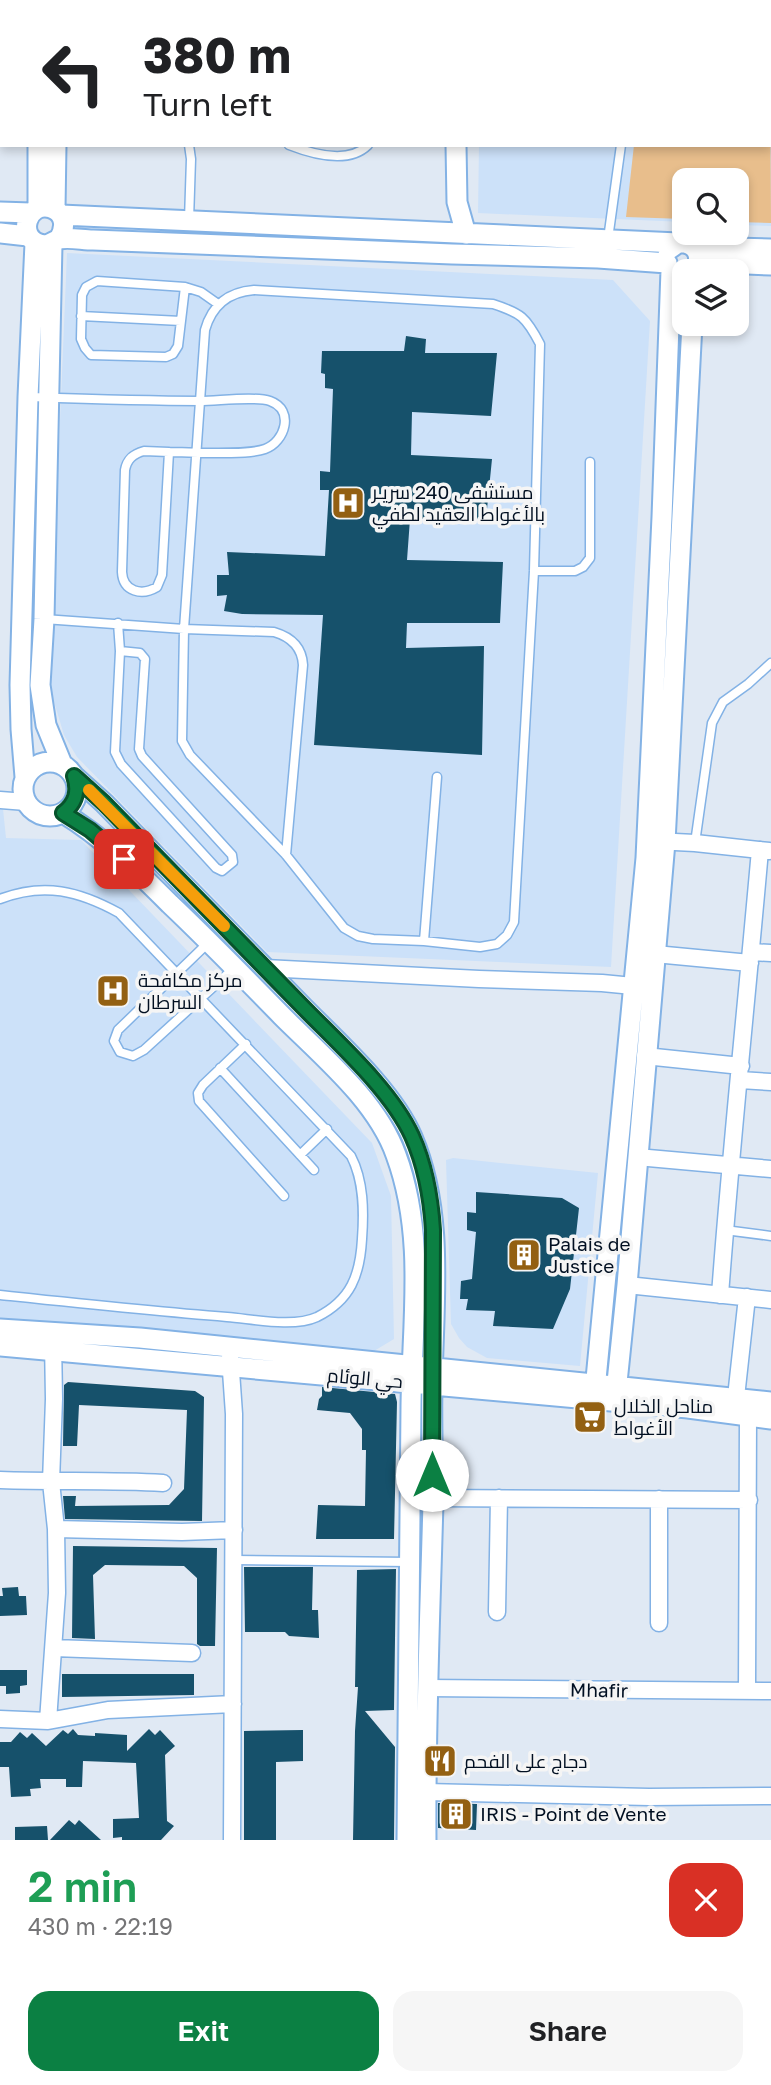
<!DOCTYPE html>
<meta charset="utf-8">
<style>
:root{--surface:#fff;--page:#f6f6f6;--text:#202124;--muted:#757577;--accent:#0b8043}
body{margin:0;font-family:"Golos Text",Cairo,sans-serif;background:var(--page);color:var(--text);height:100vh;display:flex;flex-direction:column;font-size:26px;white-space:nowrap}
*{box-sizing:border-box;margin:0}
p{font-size:23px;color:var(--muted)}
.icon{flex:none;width:38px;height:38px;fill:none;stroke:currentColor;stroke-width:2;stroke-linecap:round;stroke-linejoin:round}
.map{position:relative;height:1840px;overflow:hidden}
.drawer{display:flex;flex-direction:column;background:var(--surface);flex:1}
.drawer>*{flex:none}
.top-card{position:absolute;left:0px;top:0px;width:772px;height:147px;box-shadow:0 4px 10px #0003;background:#fff;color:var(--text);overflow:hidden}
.tools{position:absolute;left:672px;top:168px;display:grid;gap:14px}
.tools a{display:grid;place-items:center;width:77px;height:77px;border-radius:14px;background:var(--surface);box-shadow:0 4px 10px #0003;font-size:35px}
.pin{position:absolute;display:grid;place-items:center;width:60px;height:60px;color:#fff;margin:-30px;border-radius:14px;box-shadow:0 4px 10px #0006}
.me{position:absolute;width:77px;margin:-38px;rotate:0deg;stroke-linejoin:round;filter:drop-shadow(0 0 5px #0008)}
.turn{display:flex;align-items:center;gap:24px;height:147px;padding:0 28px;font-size:32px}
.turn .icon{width:91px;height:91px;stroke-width:2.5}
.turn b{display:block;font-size:49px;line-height:60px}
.round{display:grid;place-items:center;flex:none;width:74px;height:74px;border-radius:21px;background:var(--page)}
.overview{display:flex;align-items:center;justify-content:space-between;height:119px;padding:0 28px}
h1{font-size:42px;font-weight:600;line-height:52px;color:#1e9e55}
.button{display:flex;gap:14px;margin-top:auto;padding:14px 28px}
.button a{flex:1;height:80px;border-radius:21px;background:var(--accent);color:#fff;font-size:28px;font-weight:600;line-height:80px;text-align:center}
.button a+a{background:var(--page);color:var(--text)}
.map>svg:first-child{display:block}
.built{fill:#cce1f9}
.green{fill:#e8be8c}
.building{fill:#16516b}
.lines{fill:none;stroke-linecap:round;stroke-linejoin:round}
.service-casing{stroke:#83b2e5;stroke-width:11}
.minor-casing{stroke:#83b2e5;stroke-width:19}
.tertiary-casing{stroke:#83b2e5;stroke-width:23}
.service{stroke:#fff;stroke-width:8}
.minor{stroke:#fff;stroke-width:16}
.tertiary{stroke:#fff;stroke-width:19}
.route-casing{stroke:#07532c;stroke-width:18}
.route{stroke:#0b8043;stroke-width:12}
.slow{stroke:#f59e0b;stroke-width:12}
.labels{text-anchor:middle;stroke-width:7;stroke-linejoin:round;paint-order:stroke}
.poi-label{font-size:19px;fill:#010f21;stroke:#f5f5f5;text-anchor:start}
.street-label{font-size:19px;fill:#010f21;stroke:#f5f5f5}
</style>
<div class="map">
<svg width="771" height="1840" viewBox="0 0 771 1840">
<rect width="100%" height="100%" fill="#e0e9f4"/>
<!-- built -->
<path class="built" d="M 482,0 L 771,0 L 771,226 L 737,225 L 737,180 L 684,180 L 684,222 L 478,213 L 479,145 L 770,145 L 770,2 L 482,2 Z
M 67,253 L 613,280 L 650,321 L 611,967 L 267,952 L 77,757 L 64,735 L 49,685 Z
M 0,808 L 3,809 L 6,838 L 81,840 L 372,1143 L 391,1196 L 394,1339 L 374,1351 L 0,1318 Z
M 453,1158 L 598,1173 L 580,1366 L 487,1358 L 467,1347 L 459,1338 L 451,1324 L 446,1160 Z"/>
<!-- green -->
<path class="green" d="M 770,60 L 771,223 L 737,222 L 737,180 L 684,180 L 684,219 L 626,217 L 634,145 L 770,145 Z"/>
<!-- building -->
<path class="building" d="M 406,336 L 426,339 L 425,353 L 497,353 L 491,416 L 412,412 L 411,455 L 492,459 L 486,519 L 410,519 L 407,560 L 503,562 L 500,623 L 407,623 L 406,648 L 484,646 L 482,755 L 314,745 L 323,615 L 242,614 L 224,611 L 227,595 L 217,596 L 217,575 L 229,575 L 227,552 L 325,556 L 329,490 L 320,490 L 320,471 L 330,472 L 333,389 L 325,388 L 325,374 L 321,373 L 322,351 L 404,351 Z
M 476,1192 L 562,1198 L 579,1208 L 570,1289 L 553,1329 L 493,1326 L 495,1311 L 466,1310 L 468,1299 L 460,1299 L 461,1281 L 472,1279 L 476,1232 L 467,1230 L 467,1212 L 476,1213 Z
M 68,1382 L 195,1391 L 204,1397 L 202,1521 L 65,1519 L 63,1496 L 76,1496 L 75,1506 L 169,1505 L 184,1489 L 187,1410 L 79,1405 L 77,1446 L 63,1446 L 64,1385 Z
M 322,1387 L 395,1394 L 397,1402 L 394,1539 L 316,1539 L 318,1505 L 365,1506 L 366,1450 L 362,1450 L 362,1429 L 350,1413 L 317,1410 L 319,1399 L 322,1396 Z
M 73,1546 L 217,1548 L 215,1646 L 200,1646 L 197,1644 L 197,1578 L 184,1566 L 105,1565 L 93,1575 L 95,1639 L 72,1638 Z
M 244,1567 L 313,1567 L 312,1610 L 318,1610 L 319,1638 L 289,1636 L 285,1632 L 245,1632 Z
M 396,1569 L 394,1710 L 365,1711 L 395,1747 L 394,1840 L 353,1840 L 355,1731 L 358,1687 L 355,1687 L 357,1570 Z
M 18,1587 L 19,1596 L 26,1596 L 27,1615 L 0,1616 L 0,1596 L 3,1596 L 2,1588 Z
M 0,1670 L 27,1670 L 27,1685 L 20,1686 L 20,1693 L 6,1694 L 6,1686 L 0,1686 Z
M 62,1674 L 194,1674 L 194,1695 L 62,1697 Z
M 73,1729 L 78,1735 L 95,1736 L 95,1733 L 127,1735 L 127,1751 L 149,1729 L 155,1735 L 160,1730 L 175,1746 L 165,1755 L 167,1821 L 174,1826 L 161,1840 L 122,1840 L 122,1837 L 113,1838 L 113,1819 L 139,1818 L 136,1763 L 83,1761 L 82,1787 L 66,1787 L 66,1779 L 40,1779 L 41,1788 L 30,1789 L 31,1796 L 11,1797 L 9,1767 L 0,1767 L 0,1742 L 11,1742 L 20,1732 L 27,1738 L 32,1733 L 46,1746 L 63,1730 L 68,1734 Z
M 303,1730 L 303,1761 L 276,1762 L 276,1840 L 244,1840 L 244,1731 Z
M 438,1803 L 477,1804 L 476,1830 L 438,1828 Z
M 69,1820 L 75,1825 L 79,1820 L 101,1840 L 50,1840 Z
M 47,1826 L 48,1840 L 15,1840 L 15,1827 Z"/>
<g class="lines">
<defs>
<path id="service" d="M 165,0 L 165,2
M 377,0 L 377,2
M 498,0 L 501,2
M 763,0 L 764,2
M 507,2 L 509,0
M 560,2 L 561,0
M 711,2 L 712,0
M 770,17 L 771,20
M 289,145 C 312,154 348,165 368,145
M 189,220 L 191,159 L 189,145
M 608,239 L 621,145
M 185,287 L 178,346 L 173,354 L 166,357 L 91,355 L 85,348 L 81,339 L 82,295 L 86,287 L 97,281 L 185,287 L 201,292 L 218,304
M 254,290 L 493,304 C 521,313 526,317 540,344 L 534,571 L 514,922 L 507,935 L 497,944 L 480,947 L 424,941 L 373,939 L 358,936 L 344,928 L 286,855 L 190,755 L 182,741 L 184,629 L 205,330 C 212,305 228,292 254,290 Z
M 81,316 L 181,321
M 28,397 C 86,399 143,401 200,401 C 218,401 255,396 270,401 C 295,410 285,442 265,449 C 246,456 191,452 169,452
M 144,451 L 169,452 L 162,575 L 157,587 C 142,596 123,592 122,572 L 125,470 C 127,459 133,454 144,451 Z
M 534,571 L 575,571 L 583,567 L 590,558 L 590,462
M 44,619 L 184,629 L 274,632 C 291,637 302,647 303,665 L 286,855
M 118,623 L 120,651 L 115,752 L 121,764 L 216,868 L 222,871 L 233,862 L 232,855 L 142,756 L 139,749 L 145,659 L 140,653 L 120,651
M 695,843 L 712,723 L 723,702 L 748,684 L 771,663
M 0,899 C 44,882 79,891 119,913 L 351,1156 C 364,1181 364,1212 362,1239 C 360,1275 351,1300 317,1317 C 293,1328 253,1319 227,1317 C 151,1311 76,1303 0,1295
M 424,941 L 437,777
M 209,942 L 118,1030 L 114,1041 L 120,1052 L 133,1056 L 144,1050 L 233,969
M 246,1044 L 203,1085 L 198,1093 L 199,1101 L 284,1196
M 220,1068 L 314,1170
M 300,1155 L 327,1129
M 725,1230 L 771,1236
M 234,1560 L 410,1562"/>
<path id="minor" d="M 0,32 L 2,32
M 0,120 L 2,120
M 0,800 L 26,802
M 655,841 L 695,843 L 769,851
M 751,952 L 771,953
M 655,954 L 750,963
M 265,968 L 479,979 L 602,983 L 633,986
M 645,1056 L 741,1066
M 740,1080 L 771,1082
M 637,1157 L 771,1169
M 627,1285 L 771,1300
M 720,1295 C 731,1146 747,998 760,850
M 230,1357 L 234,1414 L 232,1840
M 736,1397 L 747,1297
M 0,1480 C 55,1482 109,1480 163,1483
M 433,1498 L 749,1500
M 659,1499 L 659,1623
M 56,1529 L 182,1532 L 234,1530
M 497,1612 L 499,1498
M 54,1648 L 192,1653
M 427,1688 L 771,1691
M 747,1691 L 748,1417
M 0,1719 L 48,1721 L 108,1710 L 233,1704
M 48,1721 L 57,1593 L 56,1529 L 51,1482 L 54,1399 L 53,1341
M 426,1792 L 649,1797 L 771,1796"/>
<path id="tertiary" d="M 45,2 L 45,0
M 63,2 L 64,0
M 462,2 L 462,0
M 456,145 L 457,202 L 466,234
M 38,208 L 38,145
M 55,209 L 56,145
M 0,212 L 31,213
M 61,215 L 678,243
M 0,233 L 28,236
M 59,239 C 66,228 66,213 51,208 C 27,201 16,237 40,244 C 49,247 52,241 60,239 C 69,237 83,240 93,240 L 452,254 L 598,258 L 667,263
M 52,244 L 44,619 L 40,685 L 46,725 L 62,764
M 694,247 L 771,249
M 668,250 L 678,243 C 696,241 705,258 693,271
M 699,262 L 771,265
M23 789a27 27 0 1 1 54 0a27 27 0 1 1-54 0Z
M 74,776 L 104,803 C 169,870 235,937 300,1004 C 336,1041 392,1090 412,1137 C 445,1214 433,1304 432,1385 C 431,1424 433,1463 433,1502 C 430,1615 425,1727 426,1840
M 25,777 L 21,729 L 20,685 L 28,397 L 35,243
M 63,813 C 104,838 136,870 170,904 C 208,940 245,978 282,1016 C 322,1056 377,1101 396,1155 C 426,1236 412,1322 411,1406 C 410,1550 409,1695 407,1840
M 0,1329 L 140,1338 L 771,1402
M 0,1346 L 688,1408 L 771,1419
M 594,1400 L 646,858 L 662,517 L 671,270
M 615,1402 L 627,1285 L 665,842 L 692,324"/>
</defs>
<!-- service casing -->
<use href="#service" class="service-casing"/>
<!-- minor casing -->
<use href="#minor" class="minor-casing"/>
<!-- tertiary casing -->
<use href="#tertiary" class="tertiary-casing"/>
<!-- service -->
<use href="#service" class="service"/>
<!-- minor -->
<use href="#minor" class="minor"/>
<!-- tertiary -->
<use href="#tertiary" class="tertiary"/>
</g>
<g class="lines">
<defs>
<path id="route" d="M 124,859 L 90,830 L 63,813 C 76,803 79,791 74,776 L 104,803 C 170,871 236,938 302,1006 C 338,1043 391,1090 412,1136 C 425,1165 431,1198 433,1230 L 432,1475"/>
</defs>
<!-- route casing -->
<use href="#route" class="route-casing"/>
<!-- route -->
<use href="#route" class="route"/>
<!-- slow -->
<path class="slow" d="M 89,790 L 224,926"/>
</g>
<!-- icons -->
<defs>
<symbol id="hospital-square" viewBox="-11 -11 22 22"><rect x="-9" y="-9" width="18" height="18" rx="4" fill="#936012" stroke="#f5f5f5"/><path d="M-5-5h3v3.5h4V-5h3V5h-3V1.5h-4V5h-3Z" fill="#fff"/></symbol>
<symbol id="building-square" viewBox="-11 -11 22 22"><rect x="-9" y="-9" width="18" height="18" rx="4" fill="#936012" stroke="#f5f5f5"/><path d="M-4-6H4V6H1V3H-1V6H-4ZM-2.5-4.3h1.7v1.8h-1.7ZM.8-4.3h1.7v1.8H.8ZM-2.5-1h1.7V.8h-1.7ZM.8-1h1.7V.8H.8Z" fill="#fff"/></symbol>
<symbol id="supermarket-square" viewBox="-11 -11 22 22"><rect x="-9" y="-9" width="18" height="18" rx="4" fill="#936012" stroke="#f5f5f5"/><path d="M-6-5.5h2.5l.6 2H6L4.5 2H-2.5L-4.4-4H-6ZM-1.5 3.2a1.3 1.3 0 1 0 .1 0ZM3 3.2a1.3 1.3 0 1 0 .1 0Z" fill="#fff"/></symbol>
<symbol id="restaurant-square" viewBox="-11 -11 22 22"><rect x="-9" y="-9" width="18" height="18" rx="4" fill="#936012" stroke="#f5f5f5"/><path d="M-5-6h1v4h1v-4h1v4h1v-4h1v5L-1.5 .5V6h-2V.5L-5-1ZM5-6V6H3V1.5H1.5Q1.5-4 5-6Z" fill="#fff"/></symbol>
</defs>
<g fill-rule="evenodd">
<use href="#hospital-square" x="329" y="484" width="38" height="38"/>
<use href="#hospital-square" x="94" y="972" width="38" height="38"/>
<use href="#building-square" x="505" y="1236" width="38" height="38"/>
<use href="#supermarket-square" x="571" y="1398" width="38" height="38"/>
<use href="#restaurant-square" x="421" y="1742" width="38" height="38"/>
<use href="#building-square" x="437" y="1795" width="38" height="38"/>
</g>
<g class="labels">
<!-- poi labels -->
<g class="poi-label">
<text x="372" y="499">مستشفى 240 سريـر<tspan x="372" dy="22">بالأغواط العقيد لطفي</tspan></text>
<text x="138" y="987">مركز مكافحة<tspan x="138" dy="22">السرطان</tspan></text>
<text x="548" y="1251">Palais de<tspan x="548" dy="22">Justice</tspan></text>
<text x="614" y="1413">مناحل الخلال<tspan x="614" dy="22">الأغواط</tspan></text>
<text x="464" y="1768">دجاج على الفحم</text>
<text x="480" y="1821">IRIS - Point de Vente</text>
</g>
<!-- street labels -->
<g class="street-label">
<text transform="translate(365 1378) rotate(5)" y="7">حي الوئام</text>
<text transform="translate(599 1690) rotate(1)" y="7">Mhafir</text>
</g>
</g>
</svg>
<div class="tools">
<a><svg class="icon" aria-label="search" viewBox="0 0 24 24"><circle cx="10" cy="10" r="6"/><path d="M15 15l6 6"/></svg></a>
<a><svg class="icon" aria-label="layers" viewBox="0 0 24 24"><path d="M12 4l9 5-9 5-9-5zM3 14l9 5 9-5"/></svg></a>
</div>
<div class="pin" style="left:124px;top:859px;background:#d93025"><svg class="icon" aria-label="arrive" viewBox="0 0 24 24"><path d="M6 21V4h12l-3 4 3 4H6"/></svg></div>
<svg class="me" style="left:432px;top:1475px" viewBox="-20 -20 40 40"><circle r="19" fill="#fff"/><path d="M0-13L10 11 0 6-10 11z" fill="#0b8043"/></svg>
<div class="top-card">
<div class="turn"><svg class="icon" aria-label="left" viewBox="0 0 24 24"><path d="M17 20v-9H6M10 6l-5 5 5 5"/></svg><div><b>380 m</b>Turn left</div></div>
</div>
</div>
<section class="drawer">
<div class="overview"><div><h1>2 min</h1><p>430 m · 22:19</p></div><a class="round" style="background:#d93025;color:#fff"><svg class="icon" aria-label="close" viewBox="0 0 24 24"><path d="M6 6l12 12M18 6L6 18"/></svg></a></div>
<div class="button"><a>Exit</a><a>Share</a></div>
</section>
